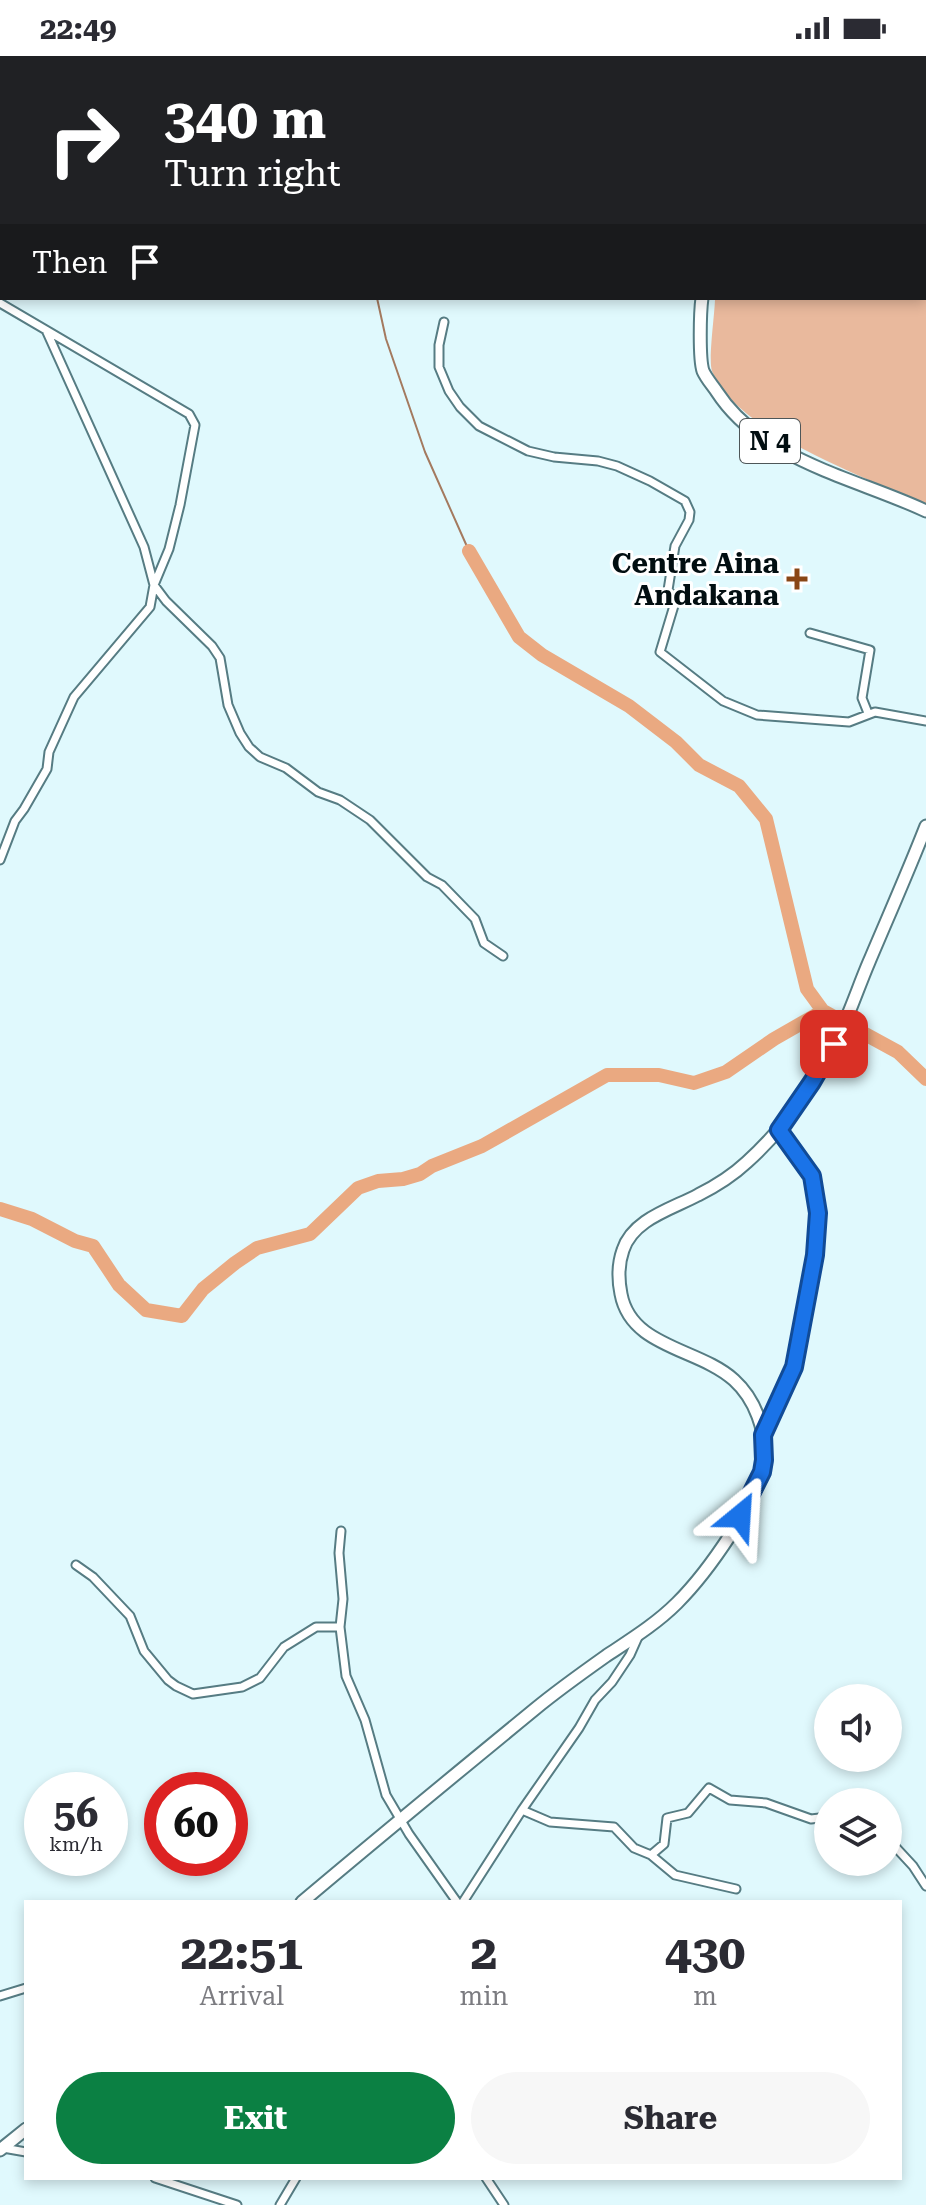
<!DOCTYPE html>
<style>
:root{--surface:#fff;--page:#f7f7f7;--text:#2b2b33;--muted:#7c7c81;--accent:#0b8043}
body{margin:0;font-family:"Roboto Serif",serif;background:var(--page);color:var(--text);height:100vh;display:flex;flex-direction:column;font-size:30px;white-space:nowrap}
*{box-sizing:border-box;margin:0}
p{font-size:26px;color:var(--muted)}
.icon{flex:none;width:44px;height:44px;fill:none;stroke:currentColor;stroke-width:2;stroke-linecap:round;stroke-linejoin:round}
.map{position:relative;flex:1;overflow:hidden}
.details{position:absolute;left:24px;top:1844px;width:878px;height:280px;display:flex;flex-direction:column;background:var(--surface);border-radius:0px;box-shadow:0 4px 12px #0003}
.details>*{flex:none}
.guide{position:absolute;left:0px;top:0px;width:926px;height:244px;box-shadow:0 4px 12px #0003;background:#202124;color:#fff;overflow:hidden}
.tools{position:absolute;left:814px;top:1628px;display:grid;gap:16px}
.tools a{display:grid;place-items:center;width:88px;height:88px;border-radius:50%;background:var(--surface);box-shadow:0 4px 12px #0003;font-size:40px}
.speed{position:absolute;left:24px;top:1716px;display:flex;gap:16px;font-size:40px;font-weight:700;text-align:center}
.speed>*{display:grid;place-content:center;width:104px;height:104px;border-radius:50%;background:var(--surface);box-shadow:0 4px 12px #0003;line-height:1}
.speed small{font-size:20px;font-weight:400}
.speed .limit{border:12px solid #d22;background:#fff;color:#111}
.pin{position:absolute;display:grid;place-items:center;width:68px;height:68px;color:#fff;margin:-34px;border-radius:16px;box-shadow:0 4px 12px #0006}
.me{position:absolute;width:88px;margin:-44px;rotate:27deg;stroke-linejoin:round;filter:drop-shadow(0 0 6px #0008)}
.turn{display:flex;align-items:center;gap:28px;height:168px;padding:0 32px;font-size:36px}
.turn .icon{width:104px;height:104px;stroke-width:2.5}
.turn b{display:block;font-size:56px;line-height:68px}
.then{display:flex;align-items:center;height:76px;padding:0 32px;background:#0003;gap:16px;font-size:30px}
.eta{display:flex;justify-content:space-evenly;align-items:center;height:136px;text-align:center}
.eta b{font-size:48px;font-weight:700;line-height:56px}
.primary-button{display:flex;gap:16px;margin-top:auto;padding:16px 32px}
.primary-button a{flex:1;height:92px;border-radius:48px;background:var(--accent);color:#fff;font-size:32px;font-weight:700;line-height:92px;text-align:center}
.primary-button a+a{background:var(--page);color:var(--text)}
.status{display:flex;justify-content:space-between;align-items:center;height:56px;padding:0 40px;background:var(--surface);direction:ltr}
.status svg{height:22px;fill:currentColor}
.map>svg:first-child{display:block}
.green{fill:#e9b99d}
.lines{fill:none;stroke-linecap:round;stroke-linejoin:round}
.stream{stroke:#a47a5f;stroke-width:2}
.river{stroke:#eaa981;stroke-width:14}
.minor-casing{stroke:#567c83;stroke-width:11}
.primary-casing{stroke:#567c83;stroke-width:15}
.minor{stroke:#fff;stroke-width:7}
.primary{stroke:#fff;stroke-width:11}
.route-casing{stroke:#114b97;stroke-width:20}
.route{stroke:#1a73e8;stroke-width:14}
.poi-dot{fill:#894615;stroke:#fff;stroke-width:3}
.labels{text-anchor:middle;stroke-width:6;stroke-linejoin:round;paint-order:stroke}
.shield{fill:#fff;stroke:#4e5658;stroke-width:2}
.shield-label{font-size:26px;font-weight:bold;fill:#020e11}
.poi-label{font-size:28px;font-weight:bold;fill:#020e11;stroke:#fff;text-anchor:end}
</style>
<div class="status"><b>22:49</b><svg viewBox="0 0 49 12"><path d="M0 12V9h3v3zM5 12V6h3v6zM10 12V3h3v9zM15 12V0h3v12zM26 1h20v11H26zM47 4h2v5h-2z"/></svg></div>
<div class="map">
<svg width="926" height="2149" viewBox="0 0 926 2149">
<rect width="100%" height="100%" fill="#e0f9fd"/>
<!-- green -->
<path class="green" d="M 818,0 L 926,0 L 926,450 C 869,421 736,377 712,315 C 708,304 715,257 715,242 L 924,242 L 924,2 L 818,2 Z"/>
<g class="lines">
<!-- stream -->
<path class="stream" d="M 283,0 L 284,2
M 377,242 L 386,283 L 425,396 L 469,495"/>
<!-- river -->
<path class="river" d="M 469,495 L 519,581 L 542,599 L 629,650 L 676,686 L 699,709 L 739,730 L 766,763 L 807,933 L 823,955 L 898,996 L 926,1023
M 0,1153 L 32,1163 L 75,1185 L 93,1190 L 119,1229 L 146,1254 L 182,1260 L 203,1233 L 235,1207 L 257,1192 L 310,1178 L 358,1132 L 378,1125 L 403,1123 L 420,1118 L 432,1110 L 482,1090 L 607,1019 L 659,1019 L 694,1027 L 726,1016 L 774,983 L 823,955"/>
<defs>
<path id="minor" d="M 0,247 L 46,274 L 144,491 L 154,529 L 166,545 L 212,590 L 220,602 L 228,649 L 240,677 L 249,691 L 260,701 L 286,712 L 318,736 L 340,744 L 370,764 L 427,821 L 442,829 L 475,863 L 484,887 L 503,900
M 444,266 L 439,289 L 439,311 L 449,335 L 460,351 L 479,370 L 528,395 L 554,401 L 598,405 L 617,410 L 650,425 L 685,445 L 690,456 L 689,464 L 675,490 L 668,534 L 676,543 L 660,596 L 723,645 L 757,659 L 849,666 L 875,656 L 926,665
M 810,577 L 870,594 L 862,642 L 868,657
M 0,804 L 15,765 L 24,753 L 47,713 L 49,696 L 74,641 L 150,551 L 154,529 L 169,493 L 180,449 L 195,369 L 189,358 L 46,274
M 765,1376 L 794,1311 L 815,1199 L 818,1157 L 812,1120 L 779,1074
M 341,1475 L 339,1497 L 343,1543 L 340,1571 L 346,1620 L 365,1664 L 386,1739 L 409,1778 L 457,1846
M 76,1509 L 93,1521 L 130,1560 L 144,1595 L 168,1624 L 176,1630 L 193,1638 L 242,1631 L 260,1622 L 284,1591 L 316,1571 L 340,1571
M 522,1754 L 550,1766 L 614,1771 L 634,1792 L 651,1799 L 675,1819 L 736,1833
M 888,1783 L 913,1810 L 926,1830
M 651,1799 L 664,1788 L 667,1762 L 688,1757 L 709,1732 L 730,1744 L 766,1747 L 811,1763 L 828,1761
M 463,1846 L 522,1754 L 579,1672 L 595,1644 L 612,1626 L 630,1599 L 638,1581
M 0,1940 L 26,1932
M 3,2092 L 26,2096
M 155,2122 L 237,2149
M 486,2122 L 504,2149
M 280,2149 L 296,2122"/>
<path id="primary" d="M 814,2 L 814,0
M 702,242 C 700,256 699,303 703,315 C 706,322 713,330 717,336 C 762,405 856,422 926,455
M 302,1846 C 379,1781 457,1717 535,1653 C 558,1634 582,1617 606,1600 C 630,1584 656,1568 677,1547 C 706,1518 760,1444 764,1404 C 767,1375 755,1343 734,1324 C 699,1292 631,1292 621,1238 C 618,1223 618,1208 623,1194 C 633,1163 672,1153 698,1139 C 716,1130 732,1120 747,1106 C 788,1069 822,1019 844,968 C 853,948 860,927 869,906 C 888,861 908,816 926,770
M 0,2094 L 26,2073"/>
</defs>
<!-- minor casing -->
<use href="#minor" class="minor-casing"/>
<!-- primary casing -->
<use href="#primary" class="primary-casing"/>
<!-- minor -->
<use href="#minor" class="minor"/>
<!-- primary -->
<use href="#primary" class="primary"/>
</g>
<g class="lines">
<defs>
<path id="route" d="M 740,1460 L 762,1416 L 764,1404 L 763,1379 L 794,1311 L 815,1199 L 818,1157 L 812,1120 L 779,1074 L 812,1026 L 834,988"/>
</defs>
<!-- route casing -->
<use href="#route" class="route-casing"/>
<!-- route -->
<use href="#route" class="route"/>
</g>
<!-- markers -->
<path class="poi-dot" d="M793 511h8v8h8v8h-8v8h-8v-8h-8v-8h8z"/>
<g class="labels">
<!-- shield labels -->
<rect class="shield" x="740" y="363" width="60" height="44" rx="6"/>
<g class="shield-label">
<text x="770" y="394">N 4</text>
</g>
<!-- poi labels -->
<g class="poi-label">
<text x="779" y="517">Centre Aina<tspan x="779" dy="32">Andakana</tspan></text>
</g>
</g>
</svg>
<div class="tools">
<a><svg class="icon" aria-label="sound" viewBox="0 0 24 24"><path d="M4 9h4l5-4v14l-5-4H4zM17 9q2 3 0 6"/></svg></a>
<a><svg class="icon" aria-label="layers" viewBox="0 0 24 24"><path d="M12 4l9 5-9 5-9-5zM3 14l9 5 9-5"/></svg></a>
</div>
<div class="speed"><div>56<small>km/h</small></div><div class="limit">60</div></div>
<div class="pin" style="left:834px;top:988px;background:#d93025"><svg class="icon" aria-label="arrive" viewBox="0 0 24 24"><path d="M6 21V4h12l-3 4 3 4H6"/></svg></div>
<svg class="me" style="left:740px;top:1460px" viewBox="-20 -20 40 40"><path d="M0-17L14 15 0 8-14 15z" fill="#1a73e8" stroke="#fff" stroke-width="4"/></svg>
<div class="guide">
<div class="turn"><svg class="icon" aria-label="right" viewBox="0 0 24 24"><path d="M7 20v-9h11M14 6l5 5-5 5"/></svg><div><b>340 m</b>Turn right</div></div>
<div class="then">Then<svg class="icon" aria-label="arrive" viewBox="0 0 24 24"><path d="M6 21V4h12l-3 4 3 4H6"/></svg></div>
</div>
<section class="details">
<div class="eta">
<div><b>22:51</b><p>Arrival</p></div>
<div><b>2</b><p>min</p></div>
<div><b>430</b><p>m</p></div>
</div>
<div class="primary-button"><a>Exit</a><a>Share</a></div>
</section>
</div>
